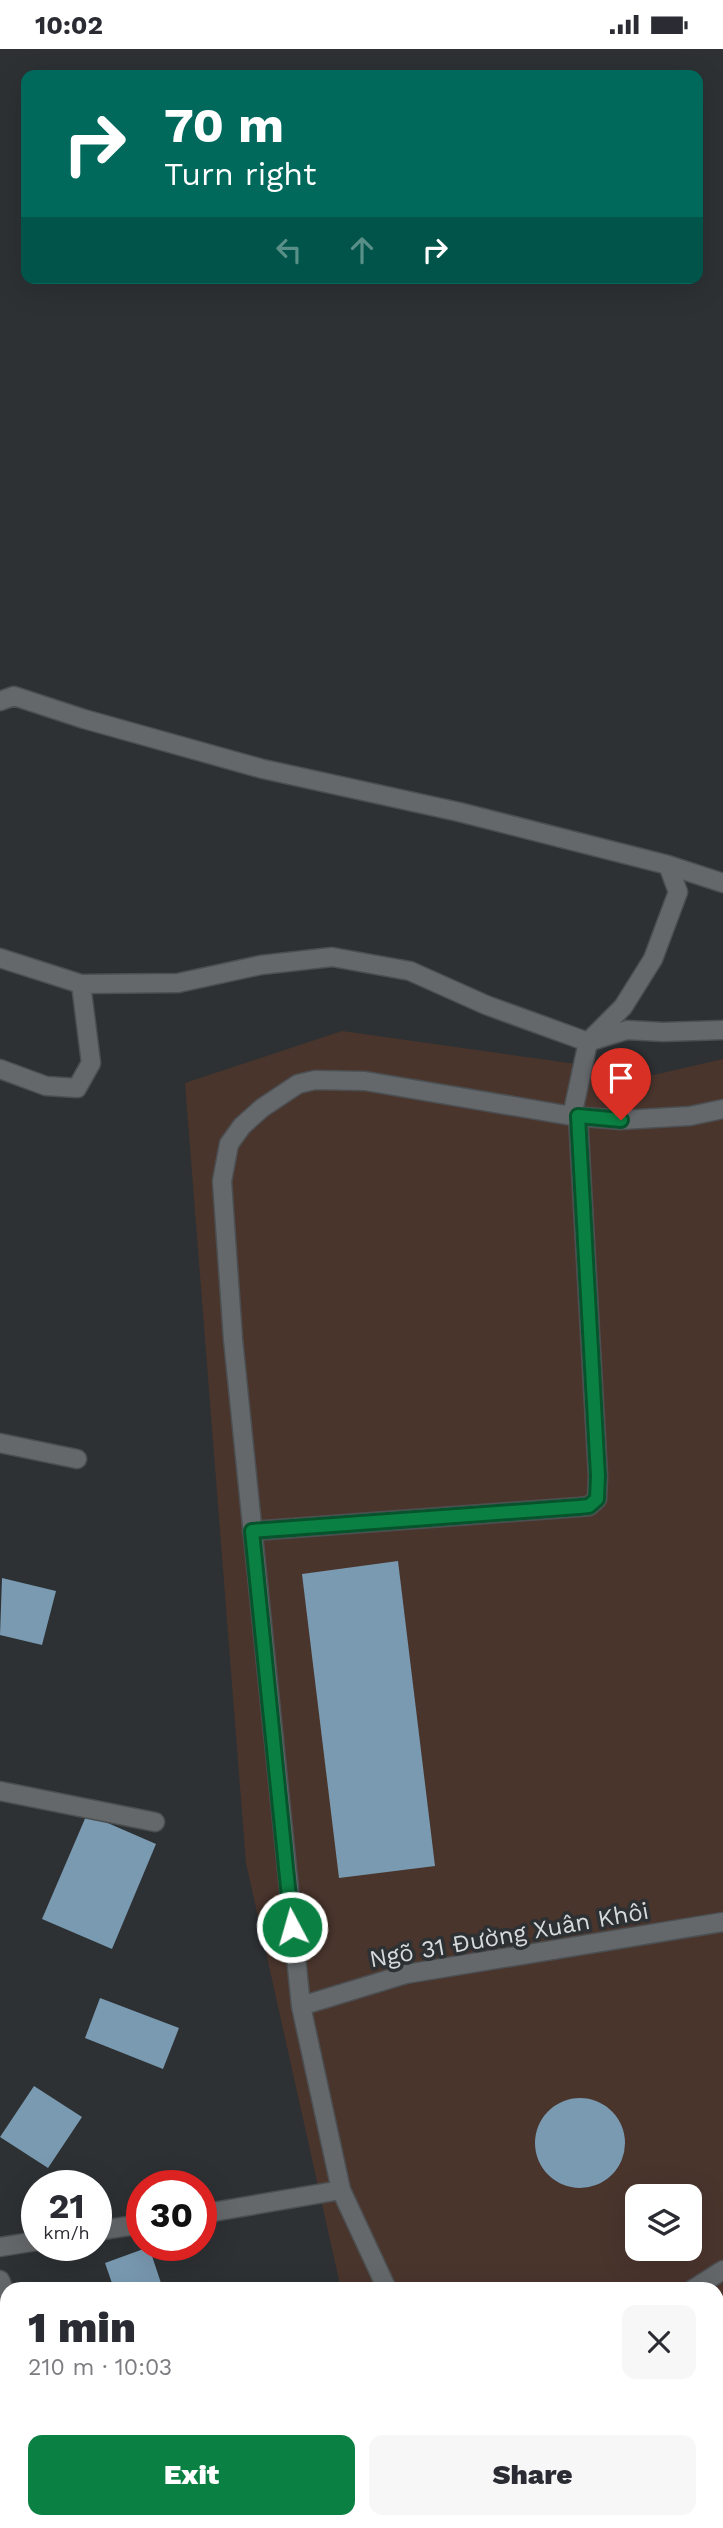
<!DOCTYPE html>
<meta charset="utf-8">
<style>
:root{--surface:#fff;--page:#f7f7f7;--text:#2b2b33;--muted:#7c7c81;--accent:#0b8043}
body{margin:0;font-family:"Work Sans",sans-serif;background:var(--page);color:var(--text);height:100vh;display:flex;flex-direction:column;font-size:26px;white-space:nowrap}
*{box-sizing:border-box;margin:0}
p{font-size:23px;color:var(--muted)}
.icon{flex:none;width:38px;height:38px;fill:none;stroke:currentColor;stroke-width:2;stroke-linecap:round;stroke-linejoin:round}
.map{position:relative;flex:1;overflow:hidden}
.sheet{position:absolute;left:0px;top:2233px;width:724px;height:247px;display:flex;flex-direction:column;background:var(--surface);border-radius:21px 21px 0 0;box-shadow:0 7px 28px #0002}
.sheet>*{flex:none}
.banner{position:absolute;left:21px;top:21px;width:682px;height:214px;border-radius:14px;box-shadow:0 7px 28px #0002;background:#00695c;color:#fff;overflow:hidden}
.tools{position:absolute;left:625px;top:2135px;display:grid;gap:14px}
.tools a{display:grid;place-items:center;width:77px;height:77px;border-radius:14px;background:var(--surface);box-shadow:0 7px 28px #0002;font-size:35px}
.speed{position:absolute;left:21px;top:2121px;display:flex;gap:14px;font-size:35px;font-weight:700;text-align:center}
.speed>*{display:grid;place-content:center;width:91px;height:91px;border-radius:50%;background:var(--surface);box-shadow:0 7px 28px #0002;line-height:1}
.speed small{font-size:18px;font-weight:400}
.speed .limit{border:10px solid #d22;background:#fff;color:#111}
.pin{position:absolute;display:grid;place-items:center;width:60px;height:60px;color:#fff;margin:-72px -30px;border-radius:50% 50% 50% 0;rotate:-45deg;box-shadow:0 0 7px #0007}
.pin .icon{rotate:45deg}
.me{position:absolute;width:77px;margin:-38px;rotate:354deg;stroke-linejoin:round;filter:drop-shadow(0 0 5px #0008)}
.turn{display:flex;align-items:center;gap:24px;height:147px;padding:0 28px;font-size:32px}
.turn .icon{width:91px;height:91px;stroke-width:2.5}
.turn b{display:block;font-size:49px;line-height:60px}
.lanes{display:flex;align-items:center;height:66px;padding:0 28px;background:#0003;justify-content:center;gap:35px;direction:ltr}
.lanes .off{opacity:.35}
.round{display:grid;place-items:center;flex:none;width:74px;height:74px;border-radius:14px;background:var(--page)}
.head{display:flex;align-items:center;justify-content:space-between;height:119px;padding:0 28px}
h1{font-size:42px;font-weight:800;line-height:52px}
.cta{display:flex;gap:14px;margin-top:auto;padding:14px 28px}
.cta a{flex:1;height:80px;border-radius:14px;background:var(--accent);color:#fff;font-size:28px;font-weight:800;line-height:80px;text-align:center}
.cta a+a{background:var(--page);color:var(--text)}
.status{display:flex;justify-content:space-between;align-items:center;height:49px;padding:0 35px;background:var(--surface);direction:ltr}
.status svg{height:19px;fill:currentColor}
.map>svg:first-child{display:block}
.green{fill:#4a352d;fill-rule:evenodd}
.building{fill:#799ab1}
.lines{fill:none;stroke-linecap:round;stroke-linejoin:round}
.lane-casing{stroke:#4c4f51;stroke-width:21}
.street-casing{stroke:#4c4f51;stroke-width:21}
.lane{stroke:#64686b;stroke-width:18}
.street{stroke:#64686b;stroke-width:18}
.route-casing{stroke:#07532c;stroke-width:18}
.route{stroke:#0b8043;stroke-width:12}
.labels{text-anchor:middle;stroke-width:7;stroke-linejoin:round;paint-order:stroke}
.street-label{font-size:24px;fill:#d7dadb;stroke:#2d3133}
</style>
<div class="status"><b>10:02</b><svg viewBox="0 0 49 12"><path d="M0 12V9h3v3zM5 12V6h3v6zM10 12V3h3v9zM15 12V0h3v12zM26 1h20v11H26zM47 4h2v5h-2z"/></svg></div>
<div class="map">
<svg width="723" height="2479" viewBox="0 0 723 2479">
<rect width="100%" height="100%" fill="#2d3133"/>
<!-- green -->
<path class="green" d="M 342,982 L 654,1026 L 723,1010 L 723,2479 L 393,2479 L 392,2473 L 718,2473 L 718,2240 L 341,2240 L 246,1814 L 185,1034 ZM 637,2147 L 690,2147 L 690,2200 L 637,2200 Z"/>
<!-- building -->
<path class="building" d="M 398,1512 L 435,1817 L 339,1829 L 302,1525 Z
M 2,1529 L 56,1542 L 42,1596 L 0,1586 Z
M 87,1765 L 156,1795 L 112,1900 L 42,1870 Z
M 100,1949 L 179,1979 L 163,2020 L 85,1989 Z
M 34,2037 L 82,2068 L 48,2119 L 0,2088 Z
M535 2094a45 45 0 1 1 90 0a45 45 0 1 1-90 0Z
M 149,2198 L 163,2240 L 114,2240 L 105,2214 Z"/>
<g class="lines">
<defs>
<path id="lane" d="M 0,652 L 14,647 L 84,670 L 263,720 L 459,763 L 668,816 L 678,843 L 653,910 L 623,958 L 588,993 L 572,1067
M 668,816 L 723,834
M 0,909 L 81,935 L 178,934 L 261,916 L 332,908 L 410,922 L 486,956 L 588,993 L 627,981 L 663,983 L 723,981
M 0,1020 L 46,1037 L 77,1039 L 91,1014 L 81,935
M 252,1482 L 579,1458 L 589,1457 L 597,1450 L 598,1427 L 578,1067
M 718,2437 L 723,2425
M 602,2473 L 628,2479
M 701,2479 L 704,2473"/>
<path id="street" d="M 0,1394 L 77,1410
M 0,1742 L 155,1773
M 301,1957 L 233,1290 L 222,1132 L 229,1095 L 242,1077 L 262,1059 L 298,1035 L 315,1031 L 365,1032 L 572,1067 L 621,1071 L 690,1067 L 723,1060
M 341,2141 L 387,2240
M 201,2165 L 341,2141 L 301,1957 L 406,1925 L 723,1873
M 96,2182 L 142,2175
M 0,2198 L 37,2192
M 0,2231 L 7,2249
M 693,2240 L 723,2221
M 0,2365 L 7,2356
M 436,2479 L 437,2473"/>
</defs>
<!-- lane casing -->
<use href="#lane" class="lane-casing"/>
<!-- street casing -->
<use href="#street" class="street-casing"/>
<!-- lane -->
<use href="#lane" class="lane"/>
<!-- street -->
<use href="#street" class="street"/>
</g>
<g class="lines">
<defs>
<path id="route" d="M 292,1878 L 252,1482 L 579,1458 L 589,1457 L 597,1450 L 598,1427 L 578,1067 L 621,1071"/>
</defs>
<!-- route casing -->
<use href="#route" class="route-casing"/>
<!-- route -->
<use href="#route" class="route"/>
</g>
<g class="labels">
<!-- street labels -->
<g class="street-label">
<text transform="translate(509 1886) rotate(-10)" y="8">Ngõ 31 Đường Xuân Khôi</text>
</g>
</g>
</svg>
<div class="tools">
<a><svg class="icon" aria-label="layers" viewBox="0 0 24 24"><path d="M12 4l9 5-9 5-9-5zM3 14l9 5 9-5"/></svg></a>
</div>
<div class="speed"><div>21<small>km/h</small></div><div class="limit">30</div></div>
<div class="pin" style="left:621px;top:1071px;background:#d93025"><svg class="icon" aria-label="arrive" viewBox="0 0 24 24"><path d="M6 21V4h12l-3 4 3 4H6"/></svg></div>
<svg class="me" style="left:292px;top:1878px" viewBox="-20 -20 40 40"><circle r="17" fill="#0b8043" stroke="#fff" stroke-width="3"/><path d="M0-11L8 9 0 5-8 9z" fill="#fff"/></svg>
<div class="banner">
<div class="turn"><svg class="icon" aria-label="right" viewBox="0 0 24 24"><path d="M7 20v-9h11M14 6l5 5-5 5"/></svg><div><b>70 m</b>Turn right</div></div>
<div class="lanes"><svg class="icon off" aria-label="left" viewBox="0 0 24 24"><path d="M17 20v-9H6M10 6l-5 5 5 5"/></svg><svg class="icon off" aria-label="ahead" viewBox="0 0 24 24"><path d="M12 20V5M6 11l6-6 6 6"/></svg><svg class="icon" aria-label="right" viewBox="0 0 24 24"><path d="M7 20v-9h11M14 6l5 5-5 5"/></svg></div>
</div>
<section class="sheet">
<div class="head"><div><h1>1 min</h1><p>210 m · 10:03</p></div><a class="round"><svg class="icon" aria-label="close" viewBox="0 0 24 24"><path d="M6 6l12 12M18 6L6 18"/></svg></a></div>
<div class="cta"><a>Exit</a><a>Share</a></div>
</section>
</div>
